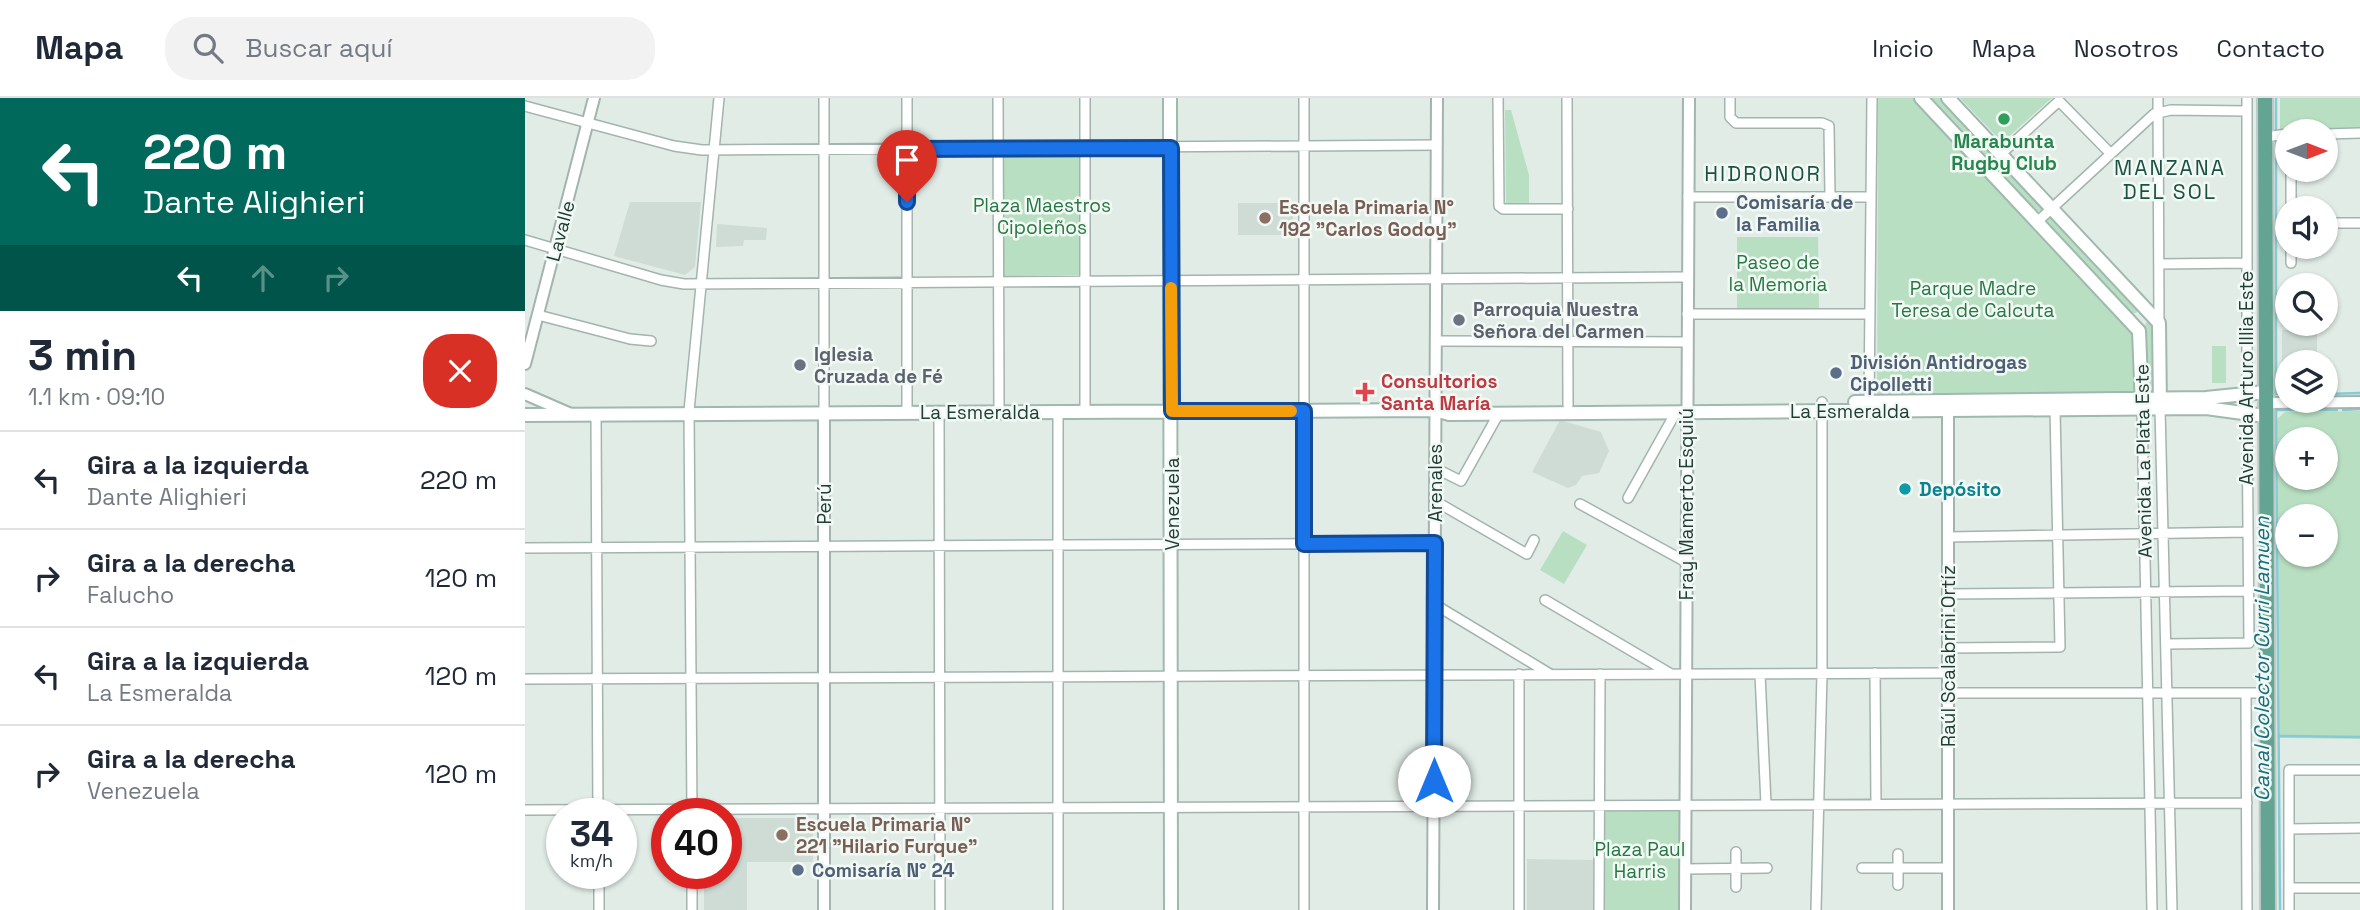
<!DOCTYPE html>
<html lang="es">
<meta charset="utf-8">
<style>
:root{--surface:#fff;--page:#f2f2f3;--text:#1f2937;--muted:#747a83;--line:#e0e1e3}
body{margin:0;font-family:"Space Grotesk",sans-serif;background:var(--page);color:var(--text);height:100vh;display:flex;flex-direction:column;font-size:26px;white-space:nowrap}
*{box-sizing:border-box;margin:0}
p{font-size:23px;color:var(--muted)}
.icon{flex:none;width:38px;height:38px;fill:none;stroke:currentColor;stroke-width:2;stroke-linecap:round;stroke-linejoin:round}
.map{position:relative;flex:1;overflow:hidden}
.sheet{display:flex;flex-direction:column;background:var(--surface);width:525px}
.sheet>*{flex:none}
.top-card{background:#00695c;color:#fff;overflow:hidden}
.needle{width:46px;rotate:90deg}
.fabs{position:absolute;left:1750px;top:21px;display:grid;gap:14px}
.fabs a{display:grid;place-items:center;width:63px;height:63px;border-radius:50%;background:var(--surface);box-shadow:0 2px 5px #0004;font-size:35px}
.speed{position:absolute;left:21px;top:700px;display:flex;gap:14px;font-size:35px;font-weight:700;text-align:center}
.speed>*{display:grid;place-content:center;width:91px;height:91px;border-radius:50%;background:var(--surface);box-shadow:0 2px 5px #0004;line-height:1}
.speed small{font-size:18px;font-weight:400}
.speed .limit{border:10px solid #d22;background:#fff;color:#111}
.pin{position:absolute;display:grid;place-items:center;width:60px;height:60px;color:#fff;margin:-72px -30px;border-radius:50% 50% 50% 0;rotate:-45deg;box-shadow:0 0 7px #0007}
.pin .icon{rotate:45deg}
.me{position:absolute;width:77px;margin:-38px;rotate:0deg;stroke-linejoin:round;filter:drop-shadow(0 0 5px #0008)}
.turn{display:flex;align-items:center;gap:24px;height:147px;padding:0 28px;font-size:32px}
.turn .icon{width:91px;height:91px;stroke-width:2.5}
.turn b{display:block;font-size:49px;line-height:60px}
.lanes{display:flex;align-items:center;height:66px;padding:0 28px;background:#0003;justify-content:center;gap:35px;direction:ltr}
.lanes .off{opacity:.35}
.round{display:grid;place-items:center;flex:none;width:74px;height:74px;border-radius:28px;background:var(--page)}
.overview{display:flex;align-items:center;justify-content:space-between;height:119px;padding:0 28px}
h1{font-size:42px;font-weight:700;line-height:52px}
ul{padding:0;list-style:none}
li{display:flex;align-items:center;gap:21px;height:98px;padding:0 28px;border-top:2px solid var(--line)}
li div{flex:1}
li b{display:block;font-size:26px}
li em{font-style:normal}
header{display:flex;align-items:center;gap:42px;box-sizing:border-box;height:98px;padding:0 35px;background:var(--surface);border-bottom:2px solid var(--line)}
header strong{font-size:33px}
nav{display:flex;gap:38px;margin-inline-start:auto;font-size:24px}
.search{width:490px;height:63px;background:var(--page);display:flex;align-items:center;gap:18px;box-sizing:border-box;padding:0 24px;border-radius:28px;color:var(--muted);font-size:26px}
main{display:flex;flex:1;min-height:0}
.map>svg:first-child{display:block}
.built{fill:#cfdcd6}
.green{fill:#b9dfc2;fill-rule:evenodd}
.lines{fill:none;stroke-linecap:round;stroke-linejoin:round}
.stream{stroke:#86cad5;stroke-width:2.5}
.minor-casing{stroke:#a3b4ae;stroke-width:12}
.tertiary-casing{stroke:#a3b4ae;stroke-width:14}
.secondary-casing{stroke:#9fb9af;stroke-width:16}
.primary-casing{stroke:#c1c9c6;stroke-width:18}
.minor{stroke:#fff;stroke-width:9}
.tertiary{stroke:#fff;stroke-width:10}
.secondary{stroke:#fff;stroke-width:12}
.primary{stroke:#63a492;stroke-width:14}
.route-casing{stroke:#114b97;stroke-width:18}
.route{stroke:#1a73e8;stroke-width:12}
.slow{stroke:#f59e0b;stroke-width:12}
.leisure-dot{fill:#2e9e5b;stroke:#f2f9f5;stroke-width:2.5}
.service-dot{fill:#5c6f8a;stroke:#f2f9f5;stroke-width:2.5}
.education-dot{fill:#8d6e63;stroke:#f2f9f5;stroke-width:2.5}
.worship-dot{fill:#6b7280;stroke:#f2f9f5;stroke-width:2.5}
.health-dot{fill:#e0444e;stroke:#f2f9f5;stroke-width:2.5}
.culture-dot{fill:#0f9aa8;stroke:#f2f9f5;stroke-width:2.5}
.labels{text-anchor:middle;stroke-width:5;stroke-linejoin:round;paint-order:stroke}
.leisure-label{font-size:19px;font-weight:bold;fill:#27864d;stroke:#f2f9f5}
.service-label{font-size:19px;font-weight:bold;fill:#4e5e75;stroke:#f2f9f5;text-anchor:start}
.park-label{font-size:19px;fill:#287745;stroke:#f2f9f5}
.education-label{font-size:19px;font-weight:bold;fill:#785e54;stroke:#f2f9f5;text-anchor:start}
.street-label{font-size:19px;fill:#203e35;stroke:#f2f9f5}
.worship-label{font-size:19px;font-weight:bold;fill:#5b616d;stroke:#f2f9f5;text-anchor:start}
.health-label{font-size:19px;font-weight:bold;fill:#be3a42;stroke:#f2f9f5;text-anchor:start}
.culture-label{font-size:19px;font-weight:bold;fill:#0d838f;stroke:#f2f9f5;text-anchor:start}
.neighbourhood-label{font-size:21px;letter-spacing:2px;fill:#1b5143;stroke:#f2f9f5}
.water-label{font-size:21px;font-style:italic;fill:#176f7d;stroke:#f2f9f5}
</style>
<header>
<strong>Mapa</strong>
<div class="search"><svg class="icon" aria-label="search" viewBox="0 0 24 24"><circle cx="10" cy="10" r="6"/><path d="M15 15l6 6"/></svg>Buscar aquí</div>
<nav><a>Inicio</a><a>Mapa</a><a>Nosotros</a><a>Contacto</a></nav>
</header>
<main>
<section class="sheet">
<div class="top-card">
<div class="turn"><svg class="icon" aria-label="left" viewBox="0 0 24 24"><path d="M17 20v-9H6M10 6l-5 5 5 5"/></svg><div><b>220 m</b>Dante Alighieri</div></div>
<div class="lanes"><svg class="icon" aria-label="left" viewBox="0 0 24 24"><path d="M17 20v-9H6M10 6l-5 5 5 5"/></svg><svg class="icon off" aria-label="ahead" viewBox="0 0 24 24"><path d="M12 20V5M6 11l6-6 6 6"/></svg><svg class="icon off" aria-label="right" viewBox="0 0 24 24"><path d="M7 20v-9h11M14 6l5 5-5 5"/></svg></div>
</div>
<div class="overview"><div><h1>3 min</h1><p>1.1 km · 09:10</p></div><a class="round" style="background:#d93025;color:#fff"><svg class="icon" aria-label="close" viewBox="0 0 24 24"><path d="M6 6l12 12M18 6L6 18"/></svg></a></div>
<ul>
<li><svg class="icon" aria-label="left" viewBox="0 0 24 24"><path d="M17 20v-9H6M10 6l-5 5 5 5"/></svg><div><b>Gira a la izquierda</b><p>Dante Alighieri</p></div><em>220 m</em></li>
<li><svg class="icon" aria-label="right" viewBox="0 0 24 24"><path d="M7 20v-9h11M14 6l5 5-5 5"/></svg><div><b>Gira a la derecha</b><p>Falucho</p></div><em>120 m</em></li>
<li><svg class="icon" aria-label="left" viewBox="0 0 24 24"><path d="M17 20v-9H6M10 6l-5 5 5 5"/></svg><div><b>Gira a la izquierda</b><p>La Esmeralda</p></div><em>120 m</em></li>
<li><svg class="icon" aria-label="right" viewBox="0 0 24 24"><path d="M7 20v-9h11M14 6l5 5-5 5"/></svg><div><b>Gira a la derecha</b><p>Venezuela</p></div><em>120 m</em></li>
</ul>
</section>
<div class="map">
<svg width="1835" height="812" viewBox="0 0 1835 812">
<rect width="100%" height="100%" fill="#e1ece7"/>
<!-- built -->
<path class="built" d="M 105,104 L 176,104 L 170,169 L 160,177 L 89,158 Z
M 713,105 L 768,105 L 768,137 L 713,137 Z
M 192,126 L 242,130 L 241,142 L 219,142 L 218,148 L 191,149 Z
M 1757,232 L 1792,232 L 1792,264 L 1762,264 L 1762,293 L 1757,293 Z
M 1035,322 L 1076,334 L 1084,353 L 1074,375 L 1057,378 L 1051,387 L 1043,390 L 1007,374 Z
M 201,720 L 282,720 L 288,725 L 288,764 L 222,764 L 222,812 L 179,812 L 179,775 L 201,775 Z
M 1002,761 L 1068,762 L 1068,812 L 1002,812 Z"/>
<!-- green -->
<path class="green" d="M 1353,0 L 1390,0 L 1609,235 L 1610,297 L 1352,297 Z
M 1403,0 L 1418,0 L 1518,109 L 1517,113 L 1509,113 Z
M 1435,0 L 1527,0 L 1481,41 L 1474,41 Z
M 1755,0 L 1835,0 L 1835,33 L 1755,33 Z
M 980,12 L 986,12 L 1004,77 L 1004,106 L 981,106 Z
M 554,57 L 555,177 L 479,178 L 479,58 Z
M 1528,119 L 1613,211 L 1611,215 L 1604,215 L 1523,128 L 1522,121 Z
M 1212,139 L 1293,139 L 1294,210 L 1212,210 Z
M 1622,224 L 1628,225 L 1629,292 L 1624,294 L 1620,290 L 1619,228 Z
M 1687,248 L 1701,248 L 1701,285 L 1687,285 Z
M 1835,313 L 1835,641 L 1755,640 L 1752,321 L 1760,314 ZM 1762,341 L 1801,341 L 1801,380 L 1762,380 ZM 1762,418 L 1801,418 L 1801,457 L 1762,457 Z
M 1038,433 L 1062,447 L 1039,486 L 1015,472 Z
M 1076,712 L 1154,712 L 1154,812 L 1076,812 Z"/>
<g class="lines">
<!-- stream -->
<path class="stream" d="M 1751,0 L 1751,33
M 1751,43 L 1751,296 L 1762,296
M 1801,296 L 1835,295
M 1751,311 L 1755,812
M 1751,312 L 1812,312
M 1818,312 L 1835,311
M 1754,638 L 1835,639"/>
<defs>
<path id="minor" d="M 382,0 L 382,314
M 473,0 L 474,314
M 560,0 L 560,313
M 779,0 L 779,812
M 973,0 L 974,108 L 978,111 L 1043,111
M 1042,0 L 1043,307
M 1205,0 L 1205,19 L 1211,25 L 1297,25 L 1304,28 L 1305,99
M 1633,0 L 1634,225
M 1722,0 L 1722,297
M 0,8 L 149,48 L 177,52 L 912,47
M 1801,36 L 1835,35
M 1740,39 L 1762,36
M 1476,56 L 1534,3 L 1585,55
M 1766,72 L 1766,110
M 1163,99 L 1346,99
M 1512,124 L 1629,16 L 1646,12 L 1722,13
M 1801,125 L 1835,125
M 0,142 L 136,182 L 159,186 L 1162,179
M 1766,149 L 1766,165
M 1634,166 L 1722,165
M 1162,216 L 1345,216
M 13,217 L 105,241 L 126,243
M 911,243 L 1162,244
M 1344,307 L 1347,0
M 1617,310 L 1627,812
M 1635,310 L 1647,812
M 533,313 L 533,812
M 414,314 L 415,812
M 299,315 L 299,0
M 71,316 L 73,716
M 910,370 L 936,383 L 974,315
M 1103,400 L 1151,314
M 910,403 L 1002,456 L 1009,442
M 1055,406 L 1161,464
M 1423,439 L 1723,434
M 0,450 L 910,445
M 1423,496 L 1723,493
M 1020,502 L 1146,576
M 909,506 L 1025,576
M 1641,546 L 1724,545 L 1722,314
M 1423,550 L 1535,549 L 1530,311
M 1350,575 L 1351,706
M 994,576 L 994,812
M 1235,576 L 1241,706
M 0,581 L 1423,575
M 1423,595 L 1742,595
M 1721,595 L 1722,812
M 0,712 L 1722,705
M 167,716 L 164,313 L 194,0
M 1764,731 L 1835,730
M 1373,756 L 1373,787
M 1337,770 L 1423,770
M 1160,771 L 1242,770
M 74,775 L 74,812
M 167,775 L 167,812
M 1211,789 L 1211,754
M 1764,790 L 1835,790
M 1074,812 L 1075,576
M 1291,812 L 1297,576 L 1297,304
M 1764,812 L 1764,672 L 1835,672"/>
<path id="tertiary" d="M 0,266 L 69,0
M 0,296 L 46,316
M 1740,305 L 1835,304
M 1423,306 L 1423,812
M 299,812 L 299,315
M 908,812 L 912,0
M 1160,812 L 1164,0"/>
<path id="secondary" d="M 645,0 L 646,812
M 1396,0 L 1614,233 L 1617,309
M 1423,0 L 1634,225 L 1635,308
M 1330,304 L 1681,300 L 1740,294
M 0,317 L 910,312 L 924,316 L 1681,310 L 1740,318"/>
<path id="primary" d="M 1740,0 L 1743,812"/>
</defs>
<!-- minor casing -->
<use href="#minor" class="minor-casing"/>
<!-- tertiary casing -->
<use href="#tertiary" class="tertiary-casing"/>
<!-- secondary casing -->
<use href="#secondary" class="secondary-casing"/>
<!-- primary casing -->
<use href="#primary" class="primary-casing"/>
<!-- minor -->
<use href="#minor" class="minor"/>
<!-- tertiary -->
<use href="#tertiary" class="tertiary"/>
<!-- secondary -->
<use href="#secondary" class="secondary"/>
<!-- primary -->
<use href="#primary" class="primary"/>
</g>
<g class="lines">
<defs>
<path id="route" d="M 382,104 L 382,51 L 646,50 L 647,313 L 779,313 L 779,446 L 910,445 L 909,683"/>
</defs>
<!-- route casing -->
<use href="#route" class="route-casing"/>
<!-- route -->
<use href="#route" class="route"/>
<!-- slow -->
<path class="slow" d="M 646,190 L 647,313 L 766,313"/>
</g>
<!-- markers -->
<circle class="leisure-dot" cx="1479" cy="21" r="7"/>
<g class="service-dot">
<circle cx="1197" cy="115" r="7"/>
<circle cx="1311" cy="275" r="7"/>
<circle cx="273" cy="772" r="7"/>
</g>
<g class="education-dot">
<circle cx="740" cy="120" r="7"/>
<circle cx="257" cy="737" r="7"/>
</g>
<g class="worship-dot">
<circle cx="934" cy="222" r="7"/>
<circle cx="275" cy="267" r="7"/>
</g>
<path class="health-dot" d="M836.5 283.5h7v7h7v7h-7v7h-7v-7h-7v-7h7z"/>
<circle class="culture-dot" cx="1380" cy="391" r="7"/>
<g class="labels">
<!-- leisure labels -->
<g class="leisure-label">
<text x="1479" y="50">Marabunta<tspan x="1479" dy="22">Rugby Club</tspan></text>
</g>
<!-- service labels -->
<g class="service-label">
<text x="1211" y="111">Comisaría de<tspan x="1211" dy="22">la Familia</tspan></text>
<text x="1325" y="271">División Antidrogas<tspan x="1325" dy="22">Cipolletti</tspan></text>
<text x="287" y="779">Comisaría N° 24</text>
</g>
<!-- park labels -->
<g class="park-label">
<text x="517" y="114">Plaza Maestros<tspan x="517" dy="22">Cipoleños</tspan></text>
<text x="1253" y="171">Paseo de<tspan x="1253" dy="22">la Memoria</tspan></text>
<text x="1448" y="197">Parque Madre<tspan x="1448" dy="22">Teresa de Calcuta</tspan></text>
<text x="1115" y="758">Plaza Paul<tspan x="1115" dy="22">Harris</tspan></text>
</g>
<!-- education labels -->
<g class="education-label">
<text x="754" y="116">Escuela Primaria N°<tspan x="754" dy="22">192 "Carlos Godoy"</tspan></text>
<text x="271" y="733">Escuela Primaria N°<tspan x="271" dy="22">221 "Hilario Furque"</tspan></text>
</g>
<!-- street labels -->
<g class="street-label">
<text transform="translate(35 133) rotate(-75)" y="7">Lavalle</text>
<text transform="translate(1721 280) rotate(-90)" y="7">Avenida Arturo Illia Este</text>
<text x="1325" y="320">La Esmeralda</text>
<text x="455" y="321">La Esmeralda</text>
<text transform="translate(1618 363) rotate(-91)" y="7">Avenida La Plata Este</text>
<text transform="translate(910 385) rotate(-90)" y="7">Arenales</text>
<text transform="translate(299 406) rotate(-90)" y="7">Perú</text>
<text transform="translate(647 406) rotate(-90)" y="7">Venezuela</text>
<text transform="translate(1161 406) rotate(-90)" y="7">Fray Mamerto Esquiú</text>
<text transform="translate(1423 558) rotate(-90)" y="7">Raúl Scalabrini Ortíz</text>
</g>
<!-- worship labels -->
<g class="worship-label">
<text x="948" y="218">Parroquia Nuestra<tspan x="948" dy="22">Señora del Carmen</tspan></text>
<text x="289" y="263">Iglesia<tspan x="289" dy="22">Cruzada de Fé</tspan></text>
</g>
<!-- health labels -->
<g class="health-label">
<text x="856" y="290">Consultorios<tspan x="856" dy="22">Santa María</tspan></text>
</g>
<!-- culture labels -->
<g class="culture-label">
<text x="1394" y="398">Depósito</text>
</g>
<!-- neighbourhood labels -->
<g class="neighbourhood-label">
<text x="1645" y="77">MANZANA<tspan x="1645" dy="24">DEL SOL</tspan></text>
<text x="1238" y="83">HIDRONOR</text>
</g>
<!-- water labels -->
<g class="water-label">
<text transform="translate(1737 561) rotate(-90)" y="7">Canal Colector Curri Lamuen</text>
</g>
</g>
</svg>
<div class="fabs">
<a><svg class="needle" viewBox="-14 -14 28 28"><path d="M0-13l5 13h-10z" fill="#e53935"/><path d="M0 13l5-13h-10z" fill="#747a83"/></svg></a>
<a><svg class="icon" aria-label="sound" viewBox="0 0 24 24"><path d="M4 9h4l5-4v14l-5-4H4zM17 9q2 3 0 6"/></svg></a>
<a><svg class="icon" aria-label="search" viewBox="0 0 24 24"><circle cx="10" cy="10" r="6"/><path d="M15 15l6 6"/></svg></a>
<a><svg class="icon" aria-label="layers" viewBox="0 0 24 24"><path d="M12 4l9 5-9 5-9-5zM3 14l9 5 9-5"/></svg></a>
<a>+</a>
<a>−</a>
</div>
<div class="speed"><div>34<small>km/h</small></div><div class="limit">40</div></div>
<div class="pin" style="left:382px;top:104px;background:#d93025"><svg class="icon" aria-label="arrive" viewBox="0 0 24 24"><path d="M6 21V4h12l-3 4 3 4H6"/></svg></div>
<svg class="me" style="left:909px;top:683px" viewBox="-20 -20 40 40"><circle r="19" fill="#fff"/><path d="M0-13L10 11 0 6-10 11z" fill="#1a73e8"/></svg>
</div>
</main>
